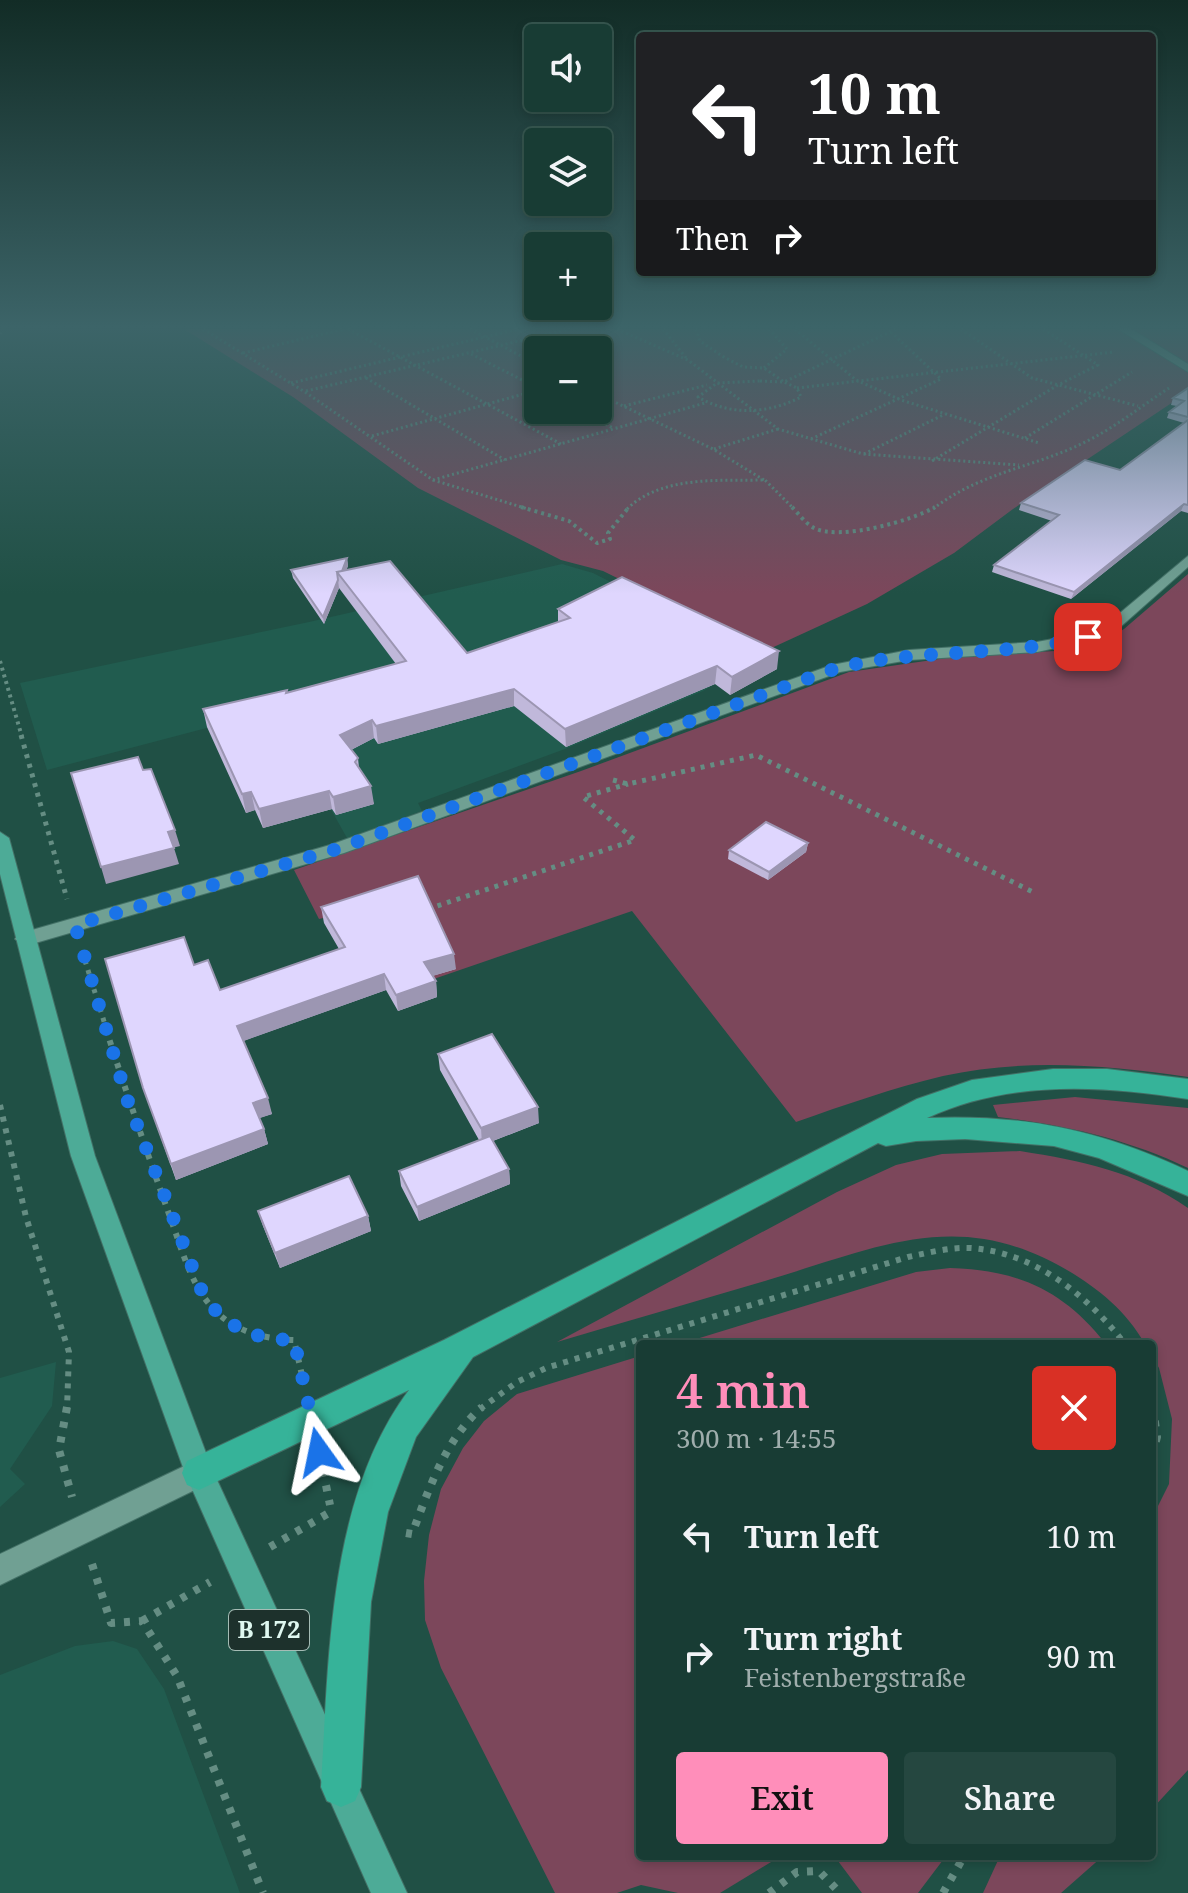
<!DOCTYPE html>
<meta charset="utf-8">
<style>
:root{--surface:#183c34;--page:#254740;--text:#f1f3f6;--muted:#9fadac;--line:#36564f;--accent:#ff8eba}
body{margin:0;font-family:"Noto Serif",serif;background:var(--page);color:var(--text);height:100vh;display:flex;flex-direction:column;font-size:30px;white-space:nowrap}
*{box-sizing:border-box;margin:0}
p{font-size:26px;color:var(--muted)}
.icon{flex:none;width:44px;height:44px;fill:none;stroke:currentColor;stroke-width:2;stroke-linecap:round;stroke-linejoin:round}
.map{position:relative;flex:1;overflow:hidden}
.drawer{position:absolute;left:636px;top:1340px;width:520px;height:520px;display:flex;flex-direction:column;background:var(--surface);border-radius:8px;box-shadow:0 4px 12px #0003,0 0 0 2px var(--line)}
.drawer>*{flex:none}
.top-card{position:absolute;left:636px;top:32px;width:520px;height:244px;border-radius:8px;box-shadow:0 4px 12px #0003,0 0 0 2px var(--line);background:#202124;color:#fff;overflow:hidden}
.fabs{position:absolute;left:524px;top:24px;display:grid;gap:16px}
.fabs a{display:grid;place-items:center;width:88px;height:88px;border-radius:8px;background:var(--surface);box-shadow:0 4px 12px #0003,0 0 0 2px var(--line);font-size:40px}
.pin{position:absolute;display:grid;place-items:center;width:68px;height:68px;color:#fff;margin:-34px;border-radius:16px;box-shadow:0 4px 12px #0006}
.me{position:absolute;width:88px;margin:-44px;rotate:348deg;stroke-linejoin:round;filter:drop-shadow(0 0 6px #0008)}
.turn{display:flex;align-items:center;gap:28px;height:168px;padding:0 40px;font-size:36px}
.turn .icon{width:104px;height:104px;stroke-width:2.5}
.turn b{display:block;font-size:56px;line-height:68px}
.then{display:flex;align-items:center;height:76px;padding:0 40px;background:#0003;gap:16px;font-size:30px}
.round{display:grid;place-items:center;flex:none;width:84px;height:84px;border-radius:8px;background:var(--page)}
.head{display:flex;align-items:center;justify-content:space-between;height:136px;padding:0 40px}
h1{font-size:48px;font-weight:600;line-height:60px;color:var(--accent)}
.primary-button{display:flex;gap:16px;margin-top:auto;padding:16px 40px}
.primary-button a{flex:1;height:92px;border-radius:8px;background:var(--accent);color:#111;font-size:32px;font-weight:600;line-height:92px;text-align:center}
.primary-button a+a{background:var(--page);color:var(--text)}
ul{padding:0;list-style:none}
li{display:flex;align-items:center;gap:24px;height:120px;padding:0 40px}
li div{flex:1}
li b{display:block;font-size:30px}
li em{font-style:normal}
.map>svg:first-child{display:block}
.built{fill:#215c4f}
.green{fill:#7c475b;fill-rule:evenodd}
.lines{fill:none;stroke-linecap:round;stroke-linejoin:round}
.lane-casing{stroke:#437066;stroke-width:2}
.street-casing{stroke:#437066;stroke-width:2}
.secondary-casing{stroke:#437066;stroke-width:2}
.primary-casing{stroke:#437066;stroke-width:2}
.highway-casing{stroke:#437066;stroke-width:2}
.path-far4{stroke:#658d83;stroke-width:3;stroke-dasharray:2 3;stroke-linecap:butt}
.path-far3{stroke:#658d83;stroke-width:4;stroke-dasharray:3 4;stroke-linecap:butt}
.path-far2{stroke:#658d83;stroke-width:5;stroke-dasharray:4 6;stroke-linecap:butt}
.path-far1{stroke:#658d83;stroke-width:6;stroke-dasharray:5 7;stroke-linecap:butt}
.path{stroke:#658d83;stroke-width:8;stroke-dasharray:6 9;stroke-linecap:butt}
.lane{fill:#70a093;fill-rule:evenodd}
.street{fill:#70a093;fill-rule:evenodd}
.secondary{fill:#70a093;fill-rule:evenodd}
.primary{fill:#4dab97;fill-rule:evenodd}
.highway{fill:#36b399;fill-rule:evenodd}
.wall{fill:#c0b8da}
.shaded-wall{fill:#9c96b2}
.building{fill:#dfd6fe;stroke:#9c96b2;stroke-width:2}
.route{stroke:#1a73e8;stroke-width:14;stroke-dasharray:0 25.2}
.labels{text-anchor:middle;stroke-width:8;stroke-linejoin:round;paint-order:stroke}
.shield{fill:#1d312c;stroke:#a5bcb5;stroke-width:2}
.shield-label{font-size:24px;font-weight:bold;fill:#dff8f0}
</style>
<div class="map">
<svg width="1188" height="1893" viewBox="0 0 1188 1893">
<rect width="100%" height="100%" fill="#205045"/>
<!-- built -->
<path class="built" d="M 562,564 L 593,573 L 759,657 L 703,691 L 565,749 L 418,803 L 422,811 L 347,838 L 275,710 L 47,770 L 20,683 L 309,622 Z
M 56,1362 L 52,1406 L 10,1469 L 25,1484 L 0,1507 L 0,1378 Z
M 113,1641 L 137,1649 L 164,1689 L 240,1893 L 0,1893 L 0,1675 L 75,1646 Z"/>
<!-- green -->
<path class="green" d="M 184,329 L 1188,329 L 1188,392 L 1013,509 L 954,553 L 867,604 L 765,651 L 603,571 L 561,560 L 418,488 L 293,397 ZM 538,350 L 598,350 L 598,410 L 538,410 Z
M 1188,574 L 1188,1077 C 1108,1065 1022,1058 943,1076 C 893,1088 844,1105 796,1122 L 632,911 L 396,992 L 344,913 L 319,919 L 294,870 L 581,771 L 849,672 L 960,656 L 1075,650 L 1099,644 L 1124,629 Z
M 1075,1097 L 1188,1108 L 1188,1168 C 1127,1139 1065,1125 998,1117 L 993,1105 Z
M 1020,1151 C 1083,1161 1134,1171 1188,1208 L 1188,1770 L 1152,1809 L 1152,1518 L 1169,1484 L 1172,1419 L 1159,1368 L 1152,1356 L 1152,1344 L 1145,1344 C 1126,1311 1099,1289 1067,1270 C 958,1206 877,1248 768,1280 C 697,1301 627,1321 557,1342 L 837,1192 L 896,1165 L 942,1154 Z
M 950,1268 C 1018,1270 1063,1290 1106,1344 L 680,1344 L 916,1272 Z
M 640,1356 L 640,1856 L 781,1856 L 720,1893 L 678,1893 L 641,1885 L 617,1893 L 555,1893 L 441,1668 L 425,1620 L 424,1581 L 429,1535 L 441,1489 L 463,1448 L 484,1421 L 517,1394 Z
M 829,1856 L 946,1856 L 918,1893 L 862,1893 L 838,1861 Z
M 1000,1856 L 1103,1856 L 1061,1893 L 983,1893 Z"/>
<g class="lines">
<defs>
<path id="lane" d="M 1118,329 L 1131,329 L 1188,364 L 1188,372 Z"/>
<path id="street" d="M 1188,556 L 1188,567 L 1118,629 L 1093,640 L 1037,652 L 909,660 L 840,672 L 344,853 L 25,946 L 15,939 L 18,934 L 330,845 L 832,665 L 909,650 L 1037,642 L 1084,633 L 1108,623 Z"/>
<path id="secondary" d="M 199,1459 L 209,1463 L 213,1473 L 209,1483 L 0,1585 L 0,1554 Z"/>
<path id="primary" d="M 0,832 L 9,838 L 95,1156 L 212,1469 L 407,1893 L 371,1893 L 185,1473 L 71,1156 L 0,874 Z"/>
<path id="highway" d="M 1053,1069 L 1107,1069 L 1188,1079 L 1188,1099 C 1101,1085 1009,1080 927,1118 C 1024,1114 1101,1130 1188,1171 L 1188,1196 L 1099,1158 L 1054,1146 L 965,1139 L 916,1141 L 886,1146 L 878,1143 L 473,1357 L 416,1437 L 388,1512 L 371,1602 L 361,1787 L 355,1801 L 341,1807 L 327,1801 L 321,1787 C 329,1658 328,1498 409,1390 L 199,1490 L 187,1485 L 182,1473 L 187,1461 L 444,1340 L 917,1099 L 972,1080 Z"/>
</defs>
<!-- lane casing -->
<use href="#lane" class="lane-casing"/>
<!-- street casing -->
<use href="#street" class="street-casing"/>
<!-- secondary casing -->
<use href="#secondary" class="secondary-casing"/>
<!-- primary casing -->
<use href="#primary" class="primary-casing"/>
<!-- highway casing -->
<use href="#highway" class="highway-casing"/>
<!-- path-far4 -->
<path class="path-far4" d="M 203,329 L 305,392 L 433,480 L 705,403
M 348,329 L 561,444
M 470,329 L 538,365
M 617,329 L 688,360 L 778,429 L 863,454 L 1019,465
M 663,329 L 687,359
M 696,329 L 700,341 L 722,356 L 743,367 L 764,368 L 784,382 L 896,329
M 795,329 L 856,380 L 901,400 L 1039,443
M 961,329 L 1032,378 L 1138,406
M 0,334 L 3,329
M 243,353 L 344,329
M 471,354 L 538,388
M 764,368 L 787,349 L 769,329
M 366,378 L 505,460
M 760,381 L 784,382 L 797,388 L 801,397 C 768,414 730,416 698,397 L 717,383 Z
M 291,383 L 518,329
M 797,388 L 1114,352
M 306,391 L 570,329
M 598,394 L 713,449 L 764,480
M 624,406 L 707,385
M 579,410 L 613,428
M 372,436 L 538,390
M 1025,438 L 1132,372
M 811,439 L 941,379 L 891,332
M 714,449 L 778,429
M 864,454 L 945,414
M 932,461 L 1058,385 L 1098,365 L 1043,329
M 433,480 L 528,509
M 627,509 C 662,475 721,481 765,480 L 794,509
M 933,509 C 981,471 1039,467 1091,439 C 1118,425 1143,405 1169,388"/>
<!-- path-far3 -->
<path class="path-far3" d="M 521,507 L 569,521 L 597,543 L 610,539 L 608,533 L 629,507
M 792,507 C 798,513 806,524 814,528 C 839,541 912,521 935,507
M 0,661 L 22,737"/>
<!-- path-far2 -->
<path class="path-far2" d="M 21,735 L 67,899
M 613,780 L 628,784 L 756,755 L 1033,892
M 428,909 L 635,840 L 583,797 L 628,784
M 82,951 L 107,1031"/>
<!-- path-far1 -->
<path class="path-far1" d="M 106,1029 C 126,1092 148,1155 170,1217 C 181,1246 190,1283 211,1306 C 232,1331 263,1339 294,1340 L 304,1384
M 0,1105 L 26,1217 L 69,1352 L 67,1409
M 1152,1402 L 1153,1409
M 480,1409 L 517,1382 L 546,1368 L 908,1257 C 928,1253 949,1247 970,1248 C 1034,1252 1087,1295 1125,1344"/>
<!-- path -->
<path class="path" d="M 67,1407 L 59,1450 L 72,1497
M 320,1456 L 330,1505
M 1152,1456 L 1157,1437 L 1153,1407
M 406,1533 L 412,1534 C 429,1489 445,1440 482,1407
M 270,1547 L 327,1514
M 92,1564 L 111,1623 L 142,1621 L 177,1676 L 263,1893
M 142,1621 L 210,1582
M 769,1893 L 797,1872 L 819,1871 L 840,1893
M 943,1893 L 964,1856"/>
<!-- lane -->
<use href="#lane" class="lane"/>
<!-- street -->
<use href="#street" class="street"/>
<!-- secondary -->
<use href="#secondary" class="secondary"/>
<!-- primary -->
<use href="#primary" class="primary"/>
<!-- highway -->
<use href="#highway" class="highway"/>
</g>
<!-- wall -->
<path class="wall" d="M 1188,388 L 1188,513 L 1181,511 L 1071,599 L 992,572 L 994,565 L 1052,521 L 1019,510 L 1021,503 L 1120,470 L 1184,423 L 1167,418 L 1169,412 L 1177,406 L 1171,405 L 1173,398 Z
M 347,558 L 348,566 L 346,570 L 467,653 L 558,622 L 558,609 L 777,669 L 730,695 L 715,684 L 566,747 L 514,706 L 378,744 L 374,738 L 351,750 L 358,758 L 359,768 L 374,804 L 336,815 L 332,809 L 263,828 L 255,810 L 246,813 L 207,727 L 203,709 L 288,692 L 396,664 L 339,588 L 324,624 L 293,578 L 291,570 Z
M 808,843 L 806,852 L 768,880 L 728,859 L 729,850 Z
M 321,907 L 456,969 L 432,976 L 436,981 L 437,997 L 398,1011 L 386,990 L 243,1041 L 272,1114 L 259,1118 L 264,1129 L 268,1144 L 176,1180 L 143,1088 L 194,965 L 220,990 L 339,949 L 324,923 Z
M 438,1054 L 539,1123 L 493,1141 L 509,1169 L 510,1184 L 419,1221 L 401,1186 L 399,1171 L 479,1140 L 440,1070 Z
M 258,1211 L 368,1216 L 371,1231 L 280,1268 L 263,1226 Z"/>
<!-- shaded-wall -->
<path class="shaded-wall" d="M 1184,504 L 1181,511 L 1071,599 L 1074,592 Z
M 347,558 L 348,566 L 343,579 L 340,576 Z
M 338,580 L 339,588 L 324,624 L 323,617 Z
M 779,651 L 777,669 L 730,695 L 732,677 Z
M 717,666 L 715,684 L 566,747 L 565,729 Z
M 514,689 L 514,706 L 378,744 L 376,726 Z
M 372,720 L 374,738 L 343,754 L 340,735 Z
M 371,786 L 374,804 L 336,815 L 333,797 Z
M 329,791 L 332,809 L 263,828 L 259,809 Z
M 251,792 L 255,810 L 246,813 L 242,794 Z
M 175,830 L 180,846 L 172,848 L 168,832 Z
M 808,843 L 806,852 L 768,880 L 769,872 Z
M 174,848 L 179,864 L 106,884 L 101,867 Z
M 454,954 L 456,969 L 426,978 L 424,962 Z
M 384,974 L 386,990 L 241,1042 L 237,1026 Z
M 436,981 L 437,997 L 398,1011 L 396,995 Z
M 268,1098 L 272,1114 L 257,1119 L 253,1103 Z
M 538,1107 L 539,1123 L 482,1145 L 481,1128 Z
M 264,1129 L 268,1144 L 176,1180 L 171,1164 Z
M 509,1169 L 510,1184 L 419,1221 L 417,1207 Z
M 368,1216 L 371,1231 L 280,1268 L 275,1253 Z"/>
<!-- building -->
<path class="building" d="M 1188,388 L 1188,417 L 1169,412 L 1184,401 L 1173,398 Z
M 1188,420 L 1188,505 L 1184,504 L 1074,592 L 994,565 L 1059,515 L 1021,503 L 1085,460 L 1120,470 Z
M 347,558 L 342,571 L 337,572 L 338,580 L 323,617 L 291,570 Z
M 390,561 L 467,653 L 570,618 L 558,609 L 622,577 L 779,651 L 732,677 L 717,666 L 565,729 L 514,689 L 376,726 L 372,720 L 340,735 L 358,758 L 355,762 L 371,786 L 333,797 L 329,791 L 259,809 L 251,792 L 242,794 L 203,709 L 287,690 L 286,693 L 406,661 L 337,572 Z
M 138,757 L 143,770 L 151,769 L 175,830 L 168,832 L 174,848 L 101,867 L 71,773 Z
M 766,822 L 808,843 L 769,872 L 729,850 Z
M 418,876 L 454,954 L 424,962 L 436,981 L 396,995 L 384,974 L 237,1026 L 268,1098 L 253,1103 L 264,1129 L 171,1164 L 143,1088 L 105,959 L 184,937 L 194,965 L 208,960 L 220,990 L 345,947 L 321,907 Z
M 492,1034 L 538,1107 L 481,1128 L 438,1054 Z
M 490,1136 L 509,1169 L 417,1207 L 399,1171 Z
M 349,1176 L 368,1216 L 275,1253 L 258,1211 Z"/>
<!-- sky -->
<linearGradient id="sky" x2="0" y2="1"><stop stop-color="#122c26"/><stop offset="0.55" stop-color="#3c6468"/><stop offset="1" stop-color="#3c6468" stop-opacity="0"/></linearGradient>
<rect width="1188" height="594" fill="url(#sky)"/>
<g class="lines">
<!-- route -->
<path class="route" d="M 319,1452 L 294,1340 C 253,1340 218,1325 200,1287 L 127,1099 L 75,925 L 337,849 L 837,668 C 920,648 1006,657 1088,637"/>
</g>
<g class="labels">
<!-- shield labels -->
<rect class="shield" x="229" y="1610" width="80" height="40" rx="6"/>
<g class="shield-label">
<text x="269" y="1638">B 172</text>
</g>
</g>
</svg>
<div class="fabs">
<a><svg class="icon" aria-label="sound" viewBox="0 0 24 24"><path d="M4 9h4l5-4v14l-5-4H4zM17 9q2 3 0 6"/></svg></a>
<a><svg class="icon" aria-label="layers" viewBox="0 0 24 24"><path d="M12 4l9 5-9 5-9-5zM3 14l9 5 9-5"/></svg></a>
<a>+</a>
<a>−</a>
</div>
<div class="pin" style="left:1088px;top:637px;background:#d93025"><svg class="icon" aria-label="arrive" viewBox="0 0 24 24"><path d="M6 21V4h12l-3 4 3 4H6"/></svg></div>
<svg class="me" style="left:319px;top:1452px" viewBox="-20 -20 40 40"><path d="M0-17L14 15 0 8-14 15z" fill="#1a73e8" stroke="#fff" stroke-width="4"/></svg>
<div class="top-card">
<div class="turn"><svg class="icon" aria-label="left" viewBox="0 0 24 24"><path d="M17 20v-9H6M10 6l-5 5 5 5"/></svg><div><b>10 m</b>Turn left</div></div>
<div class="then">Then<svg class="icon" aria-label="right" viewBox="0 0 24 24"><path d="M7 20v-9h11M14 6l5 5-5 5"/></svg></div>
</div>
<section class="drawer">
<div class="head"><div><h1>4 min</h1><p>300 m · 14:55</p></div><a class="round" style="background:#d93025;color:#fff"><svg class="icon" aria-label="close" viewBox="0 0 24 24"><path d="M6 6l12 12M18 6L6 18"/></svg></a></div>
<ul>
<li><svg class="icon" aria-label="left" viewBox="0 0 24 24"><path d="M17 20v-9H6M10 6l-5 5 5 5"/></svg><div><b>Turn left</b></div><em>10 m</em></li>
<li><svg class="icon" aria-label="right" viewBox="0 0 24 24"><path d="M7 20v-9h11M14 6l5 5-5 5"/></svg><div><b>Turn right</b><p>Feistenbergstraße</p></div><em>90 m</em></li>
</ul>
<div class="primary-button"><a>Exit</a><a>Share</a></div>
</section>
</div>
